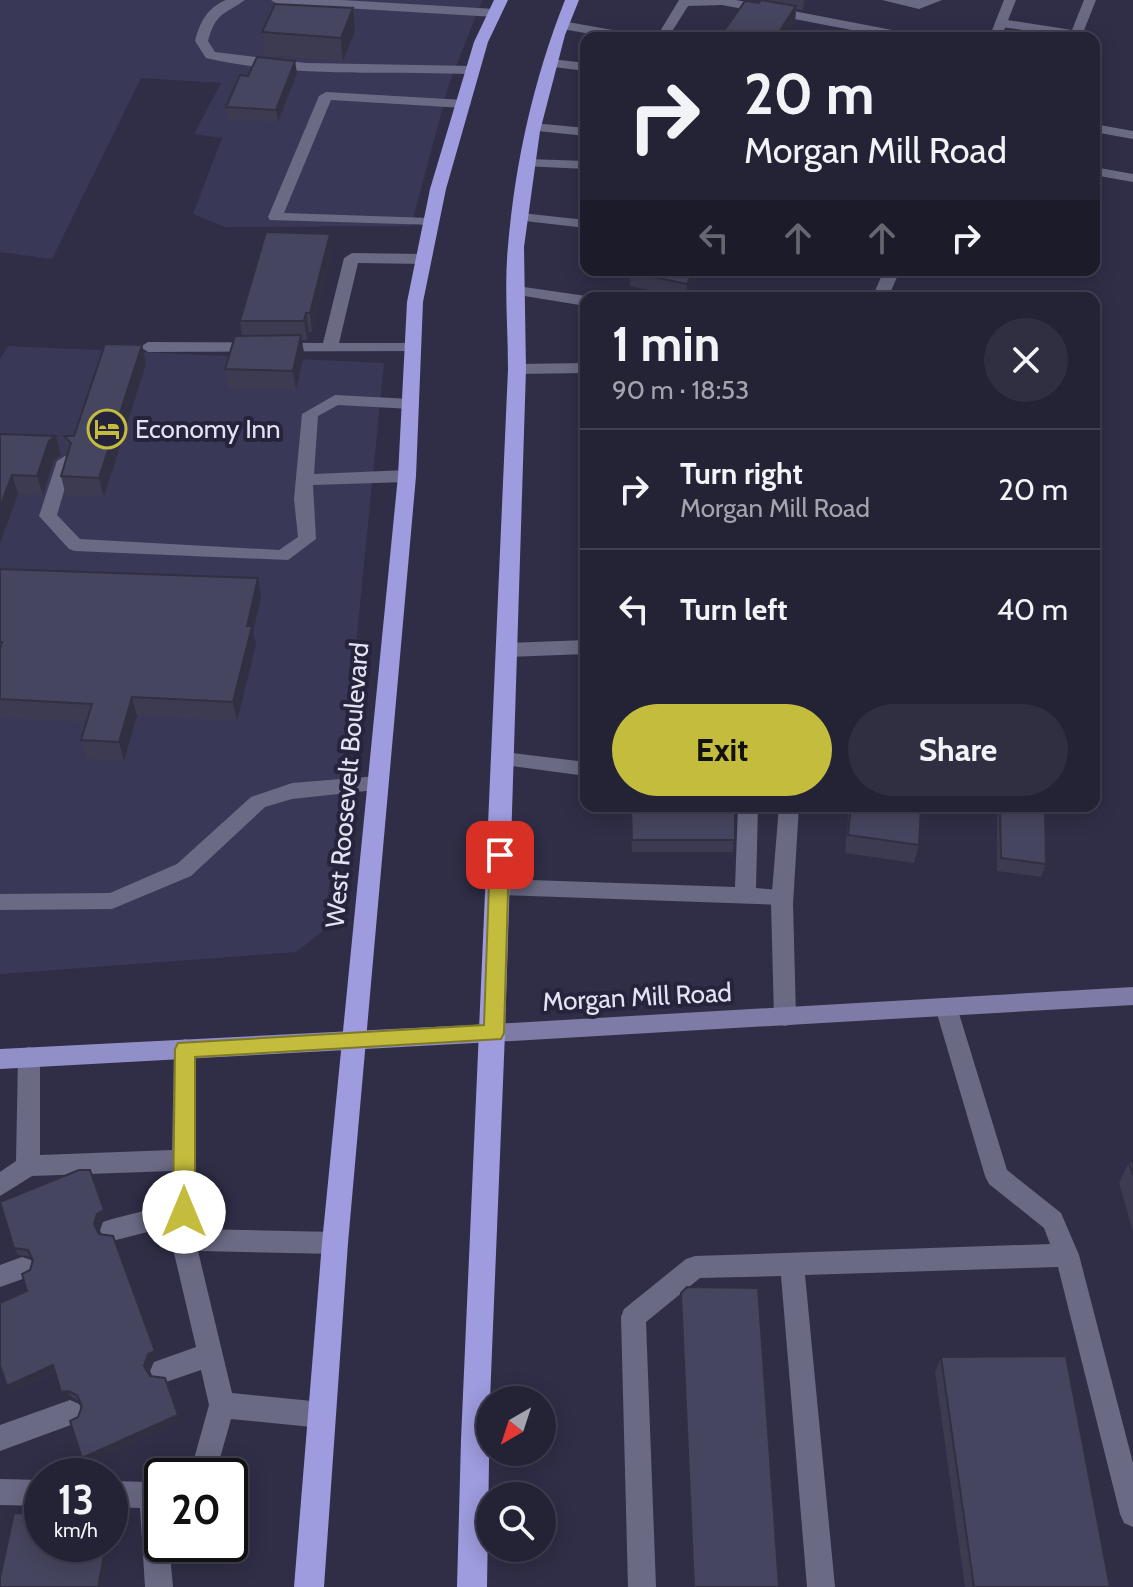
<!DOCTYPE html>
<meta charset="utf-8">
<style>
:root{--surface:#242235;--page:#302f41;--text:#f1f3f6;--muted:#a3a4ad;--line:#413f50;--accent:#c4bc3d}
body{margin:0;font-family:Cabin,sans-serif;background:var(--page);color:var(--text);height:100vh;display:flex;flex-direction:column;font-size:30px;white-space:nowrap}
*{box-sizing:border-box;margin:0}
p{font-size:26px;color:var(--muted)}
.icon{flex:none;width:44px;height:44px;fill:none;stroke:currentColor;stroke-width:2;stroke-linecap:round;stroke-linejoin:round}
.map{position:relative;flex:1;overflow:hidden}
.panel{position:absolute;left:580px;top:292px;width:520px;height:520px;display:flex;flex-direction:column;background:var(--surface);border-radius:16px;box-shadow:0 4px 20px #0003,0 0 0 2px var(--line)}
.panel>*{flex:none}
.guide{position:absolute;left:580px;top:32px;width:520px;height:244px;border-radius:16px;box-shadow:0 4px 20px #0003,0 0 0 2px var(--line);background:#242235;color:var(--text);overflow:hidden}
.needle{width:52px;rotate:219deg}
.controls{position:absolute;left:476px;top:1386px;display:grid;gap:16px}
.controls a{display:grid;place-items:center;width:80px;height:80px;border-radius:50%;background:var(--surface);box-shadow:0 4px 20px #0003,0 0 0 2px var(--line);font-size:40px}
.speed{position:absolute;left:24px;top:1458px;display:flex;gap:16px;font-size:40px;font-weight:700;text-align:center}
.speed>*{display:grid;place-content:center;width:104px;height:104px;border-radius:50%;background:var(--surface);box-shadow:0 4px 20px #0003,0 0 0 2px var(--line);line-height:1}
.speed small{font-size:20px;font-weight:400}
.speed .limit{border:4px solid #111;border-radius:12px;background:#fff;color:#111}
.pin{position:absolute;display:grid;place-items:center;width:68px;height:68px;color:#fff;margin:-34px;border-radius:16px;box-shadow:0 4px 12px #0006}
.me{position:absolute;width:88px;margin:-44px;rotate:0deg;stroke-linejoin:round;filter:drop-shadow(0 0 6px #0008)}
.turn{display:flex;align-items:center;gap:28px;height:168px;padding:0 32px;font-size:36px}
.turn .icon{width:104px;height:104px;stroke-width:2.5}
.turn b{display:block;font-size:56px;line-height:68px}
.lanes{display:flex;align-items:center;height:76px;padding:0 32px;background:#0003;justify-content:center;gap:40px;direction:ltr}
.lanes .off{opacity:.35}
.round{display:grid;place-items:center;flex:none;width:84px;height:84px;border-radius:42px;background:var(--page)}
.headline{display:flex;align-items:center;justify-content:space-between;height:136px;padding:0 32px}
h1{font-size:48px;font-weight:700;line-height:60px}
.primary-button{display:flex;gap:16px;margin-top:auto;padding:16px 32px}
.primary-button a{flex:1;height:92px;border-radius:48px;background:var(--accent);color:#111;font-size:32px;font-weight:700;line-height:92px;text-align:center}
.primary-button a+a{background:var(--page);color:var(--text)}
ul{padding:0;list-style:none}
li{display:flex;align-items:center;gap:24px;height:120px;padding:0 32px;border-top:2px solid var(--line)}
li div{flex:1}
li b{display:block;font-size:30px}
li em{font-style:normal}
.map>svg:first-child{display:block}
.built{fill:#3a3857}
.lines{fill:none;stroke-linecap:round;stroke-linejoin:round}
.service{fill:#6a6a85;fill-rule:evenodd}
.minor{fill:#6a6a85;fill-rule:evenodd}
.secondary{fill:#7e7ca6;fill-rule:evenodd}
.primary{fill:#918fc8;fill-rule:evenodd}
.trunk{fill:#9e9bde;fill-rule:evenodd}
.wall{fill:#3c3b52}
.shaded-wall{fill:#313042}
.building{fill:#46455f;stroke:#313042;stroke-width:2}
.route{fill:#c4bc3d;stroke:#7f7a28;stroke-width:2}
.labels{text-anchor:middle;stroke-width:8;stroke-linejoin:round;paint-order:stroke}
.poi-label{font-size:26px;fill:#e3e3f3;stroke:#26243c;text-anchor:start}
.street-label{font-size:26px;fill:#e3e3f3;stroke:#26243c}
</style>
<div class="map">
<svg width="1133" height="1587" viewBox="0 0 1133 1587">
<rect width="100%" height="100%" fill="#302e47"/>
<!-- built -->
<path class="built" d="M 0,0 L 482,0 L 449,84 L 411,226 L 225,227 L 193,214 L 222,138 L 194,134 L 221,83 L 141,78 L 52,259 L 0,252 Z
M 8,346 L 384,363 L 356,644 L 353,715 L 323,931 L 296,952 L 0,974 L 0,359 Z"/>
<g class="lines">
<!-- service -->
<path class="service" d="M 226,0 L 245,0 C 224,15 216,12 208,41 L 215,52 L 306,63 L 473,66 L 480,70 L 473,74 C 384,71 293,78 206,58 L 195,41 C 200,22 207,8 226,0 Z
M 271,0 L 341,0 L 495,9 L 501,13 L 495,17 L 277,4 Z
M 679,0 L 736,0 L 913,34 L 919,38 L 893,38 L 722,5 L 688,6 L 668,38 L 656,38 Z
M 882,0 L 942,0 L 919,9 Z
M 1084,0 L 1096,0 L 1081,38 L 1001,27 L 995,23 L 1001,19 L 1072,30 Z
M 562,21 L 635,34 L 641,38 L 613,38 L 557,28 L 556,25 Z
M 551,59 L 586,63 L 586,71 L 546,66 L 544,63 Z
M 326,92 L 464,100 L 471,104 L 464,108 L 331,100 L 284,213 L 431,218 L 436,219 L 436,225 L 270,220 L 268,217 L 319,96 Z
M 533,123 L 586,128 L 586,136 L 528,130 L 526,127 Z
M 1094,124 L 1133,131 L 1133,139 L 1094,132 Z
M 528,159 L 586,161 L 586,169 L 523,166 L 523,160 Z
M 1094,167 L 1133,174 L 1133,182 L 1094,175 Z
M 521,213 L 586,220 L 586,228 L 516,220 L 514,217 Z
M 352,253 L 424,254 L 432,259 L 424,264 L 358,263 L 339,343 L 413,343 L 421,348 L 419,351 L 148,352 L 140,347 L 148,342 L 323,343 L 344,258 Z
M 517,286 L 586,296 L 592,298 L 586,298 L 586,306 L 512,294 L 509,291 Z
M 586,363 L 586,373 L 517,374 L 509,369 L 517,364 Z
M 335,395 L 411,399 L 419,404 L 411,409 L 338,405 L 318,416 L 314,474 L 407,470 L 416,476 L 407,482 L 313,485 L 316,539 L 288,560 L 75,551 L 69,549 L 39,516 L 57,461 L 65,456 L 73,461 L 57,515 L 80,539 L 279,550 L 298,537 L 294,499 L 302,414 Z
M 586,640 L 586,654 L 507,657 L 498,650 L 507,643 Z
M 503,752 L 586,762 L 586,776 L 496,764 L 493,759 L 496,754 Z
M 378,776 L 385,779 L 388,784 L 385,789 L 292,799 L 265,807 L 191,876 L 112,909 L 0,910 L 0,894 L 110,893 L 177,864 L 251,797 L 292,783 Z
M 738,806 L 758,806 L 756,888 L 789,891 L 792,897 L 789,903 L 782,905 L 498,895 L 491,893 L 488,887 L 491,881 L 498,879 L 735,887 Z
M 946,998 L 954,1000 L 957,1007 L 1007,1170 L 1061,1213 L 1079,1255 L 1133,1463 L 1133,1527 L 1124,1523 L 1120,1514 L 1058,1267 L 805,1275 L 835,1587 L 807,1587 L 781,1276 L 700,1278 L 646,1322 L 656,1587 L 628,1587 L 621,1317 L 624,1309 L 686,1259 L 695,1256 L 1050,1244 L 1044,1228 L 989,1184 L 985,1176 L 935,1007 L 938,1000 Z
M 185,1039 L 193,1042 L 196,1049 L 195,1229 L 335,1232 L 344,1235 L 347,1243 L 344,1251 L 335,1254 L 198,1251 L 232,1393 L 322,1402 L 331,1406 L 335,1415 L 331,1424 L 322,1428 L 231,1419 L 215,1476 L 175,1476 L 179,1467 L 194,1459 L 209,1405 L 201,1370 L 163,1383 L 154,1380 L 150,1371 L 154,1362 L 196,1347 L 171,1240 L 171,1226 L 112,1241 L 103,1238 L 100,1230 L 103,1222 L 112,1219 L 171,1204 L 172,1171 L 32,1176 L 0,1196 L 0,1172 L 16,1161 L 18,1057 L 21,1050 L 29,1047 L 37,1050 L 40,1057 L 40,1155 L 172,1150 L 174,1049 L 177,1042 Z
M 22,1257 L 31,1260 L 34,1268 L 31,1276 L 0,1287 L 0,1265 Z
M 70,1400 L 79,1404 L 83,1413 L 79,1422 L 0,1451 L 0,1425 Z
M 162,1477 L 162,1544 L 169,1544 L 173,1587 L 145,1587 L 140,1508 L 110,1507 L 110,1481 L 151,1482 Z
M 0,1479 L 42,1480 L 42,1506 L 0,1505 Z"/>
<!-- minor -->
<path class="minor" d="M 1004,0 L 1016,0 L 1001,38 L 989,38 Z
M 884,270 L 900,270 L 888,298 L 872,298 Z
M 779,806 L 799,806 L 793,904 L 796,1017 L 793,1024 L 785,1026 L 777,1024 L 774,1017 L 771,904 Z"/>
<!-- secondary -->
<path class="secondary" d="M 1133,987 L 1133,1005 L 493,1042 L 485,1040 L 482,1033 L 485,1026 L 493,1024 Z"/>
<!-- primary -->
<path class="primary" d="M 493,1024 L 501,1026 L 504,1033 L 501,1040 L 493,1042 L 0,1069 L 0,1049 Z"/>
<!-- trunk -->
<path class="trunk" d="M 494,0 L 508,0 L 488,42 L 446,189 L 423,302 L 416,476 L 348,1243 L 324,1587 L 294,1587 L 322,1243 L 398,476 L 407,302 L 430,189 L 474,42 Z
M 565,0 L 579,0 L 565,35 L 540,131 L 524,247 L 526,369 L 505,1033 L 490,1400 L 487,1587 L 457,1587 L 461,1440 L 508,369 C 508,328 504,286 508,246 C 515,162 534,78 565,0 Z"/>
</g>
<!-- wall -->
<path class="wall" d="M 768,0 L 810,0 L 803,10 L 796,9 L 795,22 L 784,38 L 719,38 L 759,3 Z
M 355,31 L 343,61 L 265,55 L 262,32 Z
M 297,73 L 278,122 L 228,120 L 226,107 L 248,76 Z
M 332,253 L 312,332 L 309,332 L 307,340 L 302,340 L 304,354 L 296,390 L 228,388 L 225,369 L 242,336 L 240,321 Z
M 700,270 L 686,298 L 630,286 L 630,272 Z
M 142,345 L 146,364 L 104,497 L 66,496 L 61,476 L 68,452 L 64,436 L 74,436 Z
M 0,434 L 56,436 L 61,455 L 54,460 L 43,495 L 18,494 L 0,543 Z
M 0,569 L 261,597 L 253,632 L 256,645 L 237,721 L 137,716 L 124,761 L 87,759 L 81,740 L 86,722 L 0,718 Z
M 630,806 L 735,806 L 733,852 L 632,852 Z
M 849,806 L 921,806 L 919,845 L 914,863 L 845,853 Z
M 1000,806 L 1046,864 L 1041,877 L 997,871 L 997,818 Z
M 1129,1162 L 1133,1162 L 1133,1232 L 1119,1183 Z
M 107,1217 L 100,1221 L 97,1231 L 158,1358 L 151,1361 L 148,1372 L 180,1422 L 85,1464 L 82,1458 L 78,1417 L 82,1406 L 80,1401 L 71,1397 L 65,1399 L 61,1392 L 55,1372 L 10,1392 L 30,1270 L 33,1260 L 32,1257 L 18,1255 L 14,1248 Z
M 681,1293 L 779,1587 L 693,1587 Z
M 941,1357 L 1110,1587 L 965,1587 L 935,1372 Z"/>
<!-- shaded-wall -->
<path class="shaded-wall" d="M 804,0 L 810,0 L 803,10 Z
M 796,6 L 795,22 L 784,38 L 775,38 Z
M 353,8 L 355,31 L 343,61 L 341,38 Z
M 295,61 L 297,73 L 278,122 L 276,110 Z
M 330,234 L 332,253 L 312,332 L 310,313 Z
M 694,270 L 700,270 L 686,298 L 687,284 Z
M 306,313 L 309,332 L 307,340 L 304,321 Z
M 301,335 L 304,354 L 296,390 L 293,371 Z
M 142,345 L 146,364 L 104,497 L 99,478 Z
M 56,436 L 61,455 L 54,460 L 43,495 L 37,476 L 49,441 Z
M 12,475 L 18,494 L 0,543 L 0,507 Z
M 258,578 L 261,597 L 253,632 L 256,645 L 237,721 L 233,702 L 247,626 Z
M 132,697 L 137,716 L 124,761 L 119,742 Z
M 90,1170 L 107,1217 L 100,1221 L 97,1231 L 94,1224 L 97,1214 Z
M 113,1236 L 158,1358 L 151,1361 L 147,1372 L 144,1366 L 148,1354 Z
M 53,1365 L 56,1371 L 10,1392 L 7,1386 Z
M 165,1378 L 180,1422 L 85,1464 L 82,1458 Z
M 68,1391 L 71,1397 L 65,1399 L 61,1392 Z
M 111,1516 L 114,1520 L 110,1541 L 110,1521 Z
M 106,1544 L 109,1544 L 102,1587 L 98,1587 Z"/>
<!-- building -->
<path class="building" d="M 761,0 L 796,6 L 775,38 L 719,38 L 745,1 L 759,3 Z
M 275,4 L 353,8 L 341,38 L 262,32 Z
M 257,57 L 295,61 L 276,110 L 226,107 L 240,75 L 248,76 Z
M 266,232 L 330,234 L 310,313 L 306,313 L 304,321 L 240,321 Z
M 631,270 L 694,270 L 687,284 L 630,272 Z
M 301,335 L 293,371 L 225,369 L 235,336 Z
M 105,344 L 142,345 L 99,478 L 61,476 L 71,443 L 64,436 L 74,436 Z
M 0,434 L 56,436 L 49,441 L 37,476 L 12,475 L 0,507 Z
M 0,569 L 258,578 L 247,626 L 252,626 L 233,702 L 132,697 L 119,742 L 81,740 L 92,704 L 0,699 L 0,648 L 2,642 L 0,642 Z
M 631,806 L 735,806 L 735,840 L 632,840 Z
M 851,806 L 921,806 L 919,845 L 848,835 Z
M 1000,806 L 1045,811 L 1046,864 L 1001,858 Z
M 1129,1162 L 1133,1162 L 1133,1175 Z
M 79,1170 L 90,1170 L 104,1210 L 97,1214 L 94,1224 L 99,1234 L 113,1236 L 155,1351 L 148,1354 L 144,1366 L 150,1376 L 165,1378 L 178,1415 L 82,1458 L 70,1421 L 78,1417 L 82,1406 L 77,1395 L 68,1391 L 61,1392 L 53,1365 L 7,1386 L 0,1365 L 0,1303 L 27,1291 L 22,1274 L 30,1270 L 33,1260 L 28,1250 L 14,1248 L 0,1202 Z
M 687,1287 L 758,1288 L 779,1587 L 694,1587 L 681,1293 Z
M 1066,1356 L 1110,1587 L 974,1587 L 941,1357 Z
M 14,1513 L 42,1514 L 42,1544 L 106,1544 L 98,1587 L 0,1587 L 0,1578 Z"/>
<!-- route -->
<path class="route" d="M 500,848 L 506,850 L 509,855 L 504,1033 L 501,1039 L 195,1057 L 195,1212 L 191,1219 L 184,1222 L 176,1219 L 173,1212 L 175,1049 L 178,1043 L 484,1025 L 490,855 L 493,850 Z"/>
<!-- icons -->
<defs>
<symbol id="hotel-ring" viewBox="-11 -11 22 22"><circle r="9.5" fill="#26243c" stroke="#c4bc3d" stroke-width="1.5"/><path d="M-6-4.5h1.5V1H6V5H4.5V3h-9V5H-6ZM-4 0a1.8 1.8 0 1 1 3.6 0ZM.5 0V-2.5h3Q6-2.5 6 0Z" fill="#c4bc3d"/></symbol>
</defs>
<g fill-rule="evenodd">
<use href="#hotel-ring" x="85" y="407" width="44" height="44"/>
</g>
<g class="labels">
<!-- poi labels -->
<g class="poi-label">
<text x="135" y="438">Economy Inn</text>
</g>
<!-- street labels -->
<g class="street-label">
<text transform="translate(347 785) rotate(-85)" y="9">West Roosevelt Boulevard</text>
<text transform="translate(637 997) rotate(-3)" y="9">Morgan Mill Road</text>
</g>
</g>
</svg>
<div class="controls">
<a><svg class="needle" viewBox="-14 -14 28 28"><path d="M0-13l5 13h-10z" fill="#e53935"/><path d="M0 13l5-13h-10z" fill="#a3a4ad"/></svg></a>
<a><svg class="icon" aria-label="search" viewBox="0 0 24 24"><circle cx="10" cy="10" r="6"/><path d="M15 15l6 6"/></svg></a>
</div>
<div class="speed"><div>13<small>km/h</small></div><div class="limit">20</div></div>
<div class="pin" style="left:500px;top:855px;background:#d93025"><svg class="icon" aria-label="arrive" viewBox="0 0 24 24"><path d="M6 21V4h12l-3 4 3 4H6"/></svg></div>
<svg class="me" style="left:184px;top:1212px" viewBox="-20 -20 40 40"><circle r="19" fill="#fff"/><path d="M0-13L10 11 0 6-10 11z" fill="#c4bc3d"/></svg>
<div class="guide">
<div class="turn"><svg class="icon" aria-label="right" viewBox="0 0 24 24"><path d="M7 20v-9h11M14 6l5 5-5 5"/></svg><div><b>20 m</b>Morgan Mill Road</div></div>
<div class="lanes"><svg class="icon off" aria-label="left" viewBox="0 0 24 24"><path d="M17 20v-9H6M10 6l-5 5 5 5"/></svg><svg class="icon off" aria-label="ahead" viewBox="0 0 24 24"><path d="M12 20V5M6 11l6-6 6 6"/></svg><svg class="icon off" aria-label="ahead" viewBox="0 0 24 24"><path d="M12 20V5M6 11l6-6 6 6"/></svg><svg class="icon" aria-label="right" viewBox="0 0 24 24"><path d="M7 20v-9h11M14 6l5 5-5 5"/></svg></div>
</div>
<section class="panel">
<div class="headline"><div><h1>1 min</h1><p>90 m · 18:53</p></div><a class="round"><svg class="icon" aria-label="close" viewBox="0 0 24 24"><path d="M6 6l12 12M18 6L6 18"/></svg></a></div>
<ul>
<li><svg class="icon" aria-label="right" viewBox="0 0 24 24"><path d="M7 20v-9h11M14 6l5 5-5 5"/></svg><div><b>Turn right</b><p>Morgan Mill Road</p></div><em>20 m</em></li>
<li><svg class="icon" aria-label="left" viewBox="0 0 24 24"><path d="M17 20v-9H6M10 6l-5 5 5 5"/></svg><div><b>Turn left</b></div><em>40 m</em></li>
</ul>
<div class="primary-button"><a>Exit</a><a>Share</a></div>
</section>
</div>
